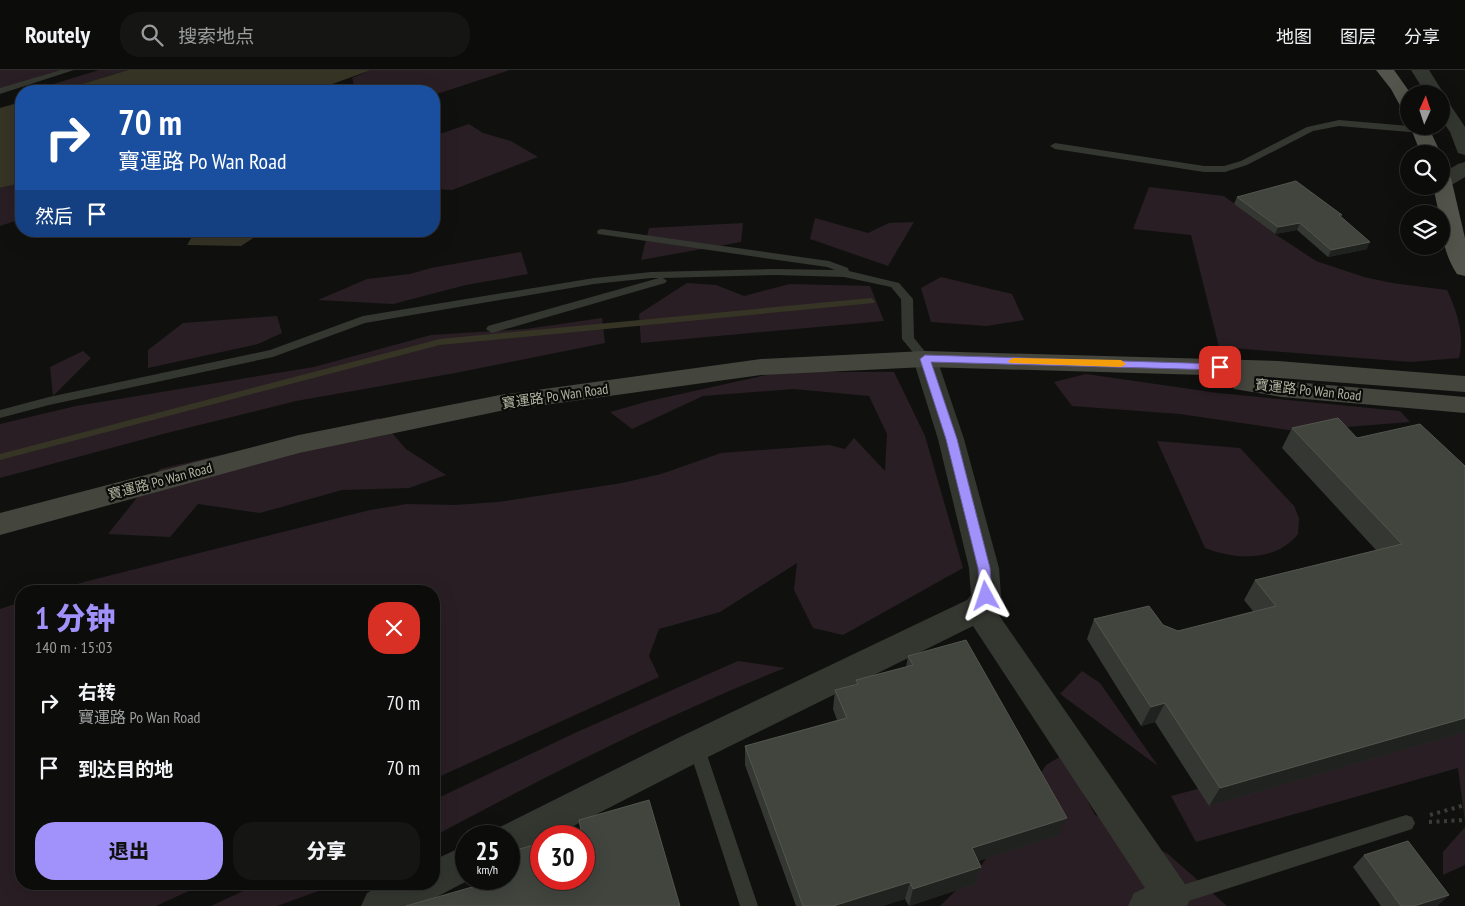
<!DOCTYPE html>
<html lang="zh">
<meta charset="utf-8">
<style>
:root{--surface:#0c0d0b;--page:#151614;--text:#f1f3f6;--muted:#9a9c9d;--line:#2c2d2c;--accent:#a191fa}
body{margin:0;font-family:"PT Sans Narrow","Noto Sans SC",sans-serif;background:var(--page);color:var(--text);height:100vh;display:flex;flex-direction:column;font-size:19px;white-space:nowrap}
*{box-sizing:border-box;margin:0}
p{font-size:16px;color:var(--muted)}
.icon{flex:none;width:28px;height:28px;fill:none;stroke:currentColor;stroke-width:2;stroke-linecap:round;stroke-linejoin:round}
.map{position:relative;flex:1;overflow:hidden}
.drawer{position:absolute;left:15px;top:515px;width:425px;height:305px;display:flex;flex-direction:column;background:var(--surface);border-radius:20px;box-shadow:0 5px 20px #0002,0 0 0 1px var(--line)}
.drawer>*{flex:none}
.banner{position:absolute;left:15px;top:15px;width:425px;height:152px;border-radius:20px;box-shadow:0 5px 20px #0002,0 0 0 1px var(--line);background:#1a4fa0;color:#fff;overflow:hidden}
.needle{width:32px;rotate:3deg}
.buttons{position:absolute;left:1400px;top:15px;display:grid;gap:10px}
.buttons a{display:grid;place-items:center;width:50px;height:50px;border-radius:50%;background:var(--surface);box-shadow:0 5px 20px #0002,0 0 0 1px var(--line);font-size:25px}
.speed{position:absolute;left:455px;top:755px;display:flex;gap:10px;font-size:25px;font-weight:700;text-align:center}
.speed>*{display:grid;place-content:center;width:65px;height:65px;border-radius:50%;background:var(--surface);box-shadow:0 5px 20px #0002,0 0 0 1px var(--line);line-height:1}
.speed small{font-size:12px;font-weight:400}
.speed .limit{border:8px solid #d22;background:#fff;color:#111}
.pin{position:absolute;display:grid;place-items:center;width:42px;height:42px;color:#fff;margin:-21px;border-radius:10px;box-shadow:0 2px 8px #0006}
.me{position:absolute;width:55px;margin:-28px;rotate:355deg;stroke-linejoin:round;filter:drop-shadow(0 0 4px #0008)}
.turn{display:flex;align-items:center;gap:18px;height:105px;padding:0 20px;font-size:22px}
.turn .icon{width:65px;height:65px;stroke-width:2.5}
.turn b{display:block;font-size:35px;line-height:42px}
.then{display:flex;align-items:center;height:48px;padding:0 20px;background:#0003;gap:10px;font-size:19px}
.round{display:grid;place-items:center;flex:none;width:52px;height:52px;border-radius:20px;background:var(--page)}
.head{display:flex;align-items:center;justify-content:space-between;height:85px;padding:0 20px}
h1{font-size:30px;font-weight:800;line-height:38px;color:var(--accent)}
.primary-button{display:flex;gap:10px;margin-top:auto;padding:10px 20px}
.primary-button a{flex:1;height:58px;border-radius:20px;background:var(--accent);color:#111;font-size:20px;font-weight:800;line-height:58px;text-align:center}
.primary-button a+a{background:var(--page);color:var(--text)}
ul{padding:0;list-style:none}
li{display:flex;align-items:center;gap:15px;height:65px;padding:0 20px}
li div{flex:1}
li b{display:block;font-size:19px}
li em{font-style:normal}
header{display:flex;align-items:center;gap:30px;box-sizing:border-box;height:70px;padding:0 25px;background:var(--surface);border-bottom:1px solid var(--line)}
header strong{font-size:24px}
nav{display:flex;gap:28px;margin-inline-start:auto;font-size:18px}
.search{width:350px;height:45px;background:var(--page);display:flex;align-items:center;gap:12px;box-sizing:border-box;padding:0 18px;border-radius:20px;color:var(--muted);font-size:19px}
.map>svg:first-child{display:block}
.green{fill:#291e23}
.water{fill:#353425}
.lines{fill:none;stroke-linecap:round;stroke-linejoin:round}
.stream{fill:#353425;fill-rule:evenodd}
.path{stroke:#3c3d36;stroke-width:4;stroke-dasharray:3 4.5;stroke-linecap:butt}
.lane{fill:#343630;fill-rule:evenodd}
.street{fill:#343630;fill-rule:evenodd}
.secondary{fill:#44463e;fill-rule:evenodd}
.primary{fill:#53554c;fill-rule:evenodd}
.wall{fill:#343732}
.shaded-wall{fill:#20221f}
.building{fill:#41453e;stroke:#53564d}
.route{fill:#a191fa;stroke:#695ea2}
.slow{fill:#f59e0b}
.labels{text-anchor:middle;stroke-width:4.5;stroke-linejoin:round;paint-order:stroke}
.street-label{font-size:14px;fill:#afb39f;stroke:#0b0c0a}
</style>
<header>
<strong>Routely</strong>
<div class="search"><svg class="icon" aria-label="search" viewBox="0 0 24 24"><circle cx="10" cy="10" r="6"/><path d="M15 15l6 6"/></svg>搜索地点</div>
<nav><a>地图</a><a>图层</a><a>分享</a></nav>
</header>
<div class="map">
<svg width="1465" height="836" viewBox="0 0 1465 836">
<rect width="100%" height="100%" fill="#10110f"/>
<!-- green -->
<path class="green" d="M 0,0 L 70,0 L 0,21 Z
M 99,0 L 128,0 L 59,21 L 31,21 Z
M 371,0 L 510,0 L 434,25 L 434,21 L 356,21 L 352,8 Z
M 469,54 L 483,63 L 511,71 L 538,87 L 452,120 L 434,119 L 434,66 Z
M 21,113 L 21,149 L 0,156 L 0,118 Z
M 1149,117 L 1224,126 L 1275,164 L 1316,191 L 1364,207 L 1392,213 L 1447,220 C 1457,241 1465,266 1459,288 L 1411,292 L 1219,277 L 1191,165 L 1133,159 Z
M 815,148 L 868,163 L 889,153 L 914,152 L 888,196 L 810,169 Z
M 743,153 L 741,172 L 641,190 L 649,158 Z
M 521,182 L 528,204 L 466,215 L 393,234 L 318,230 L 367,209 L 410,204 L 431,198 Z
M 941,207 L 1012,224 L 1024,250 L 987,256 L 931,252 L 921,218 Z
M 687,213 L 716,215 L 744,226 L 790,214 L 870,216 L 884,251 L 641,273 L 639,244 Z
M 277,246 L 282,263 L 258,274 L 148,298 L 148,280 L 183,253 Z
M 602,248 L 605,273 L 455,303 L 296,331 L 163,364 L 0,408 L 0,354 L 76,336 L 314,297 L 431,265 L 526,259 Z
M 83,281 L 91,288 L 53,326 L 50,297 Z
M 780,302 L 894,302 L 925,366 L 963,498 L 843,565 L 813,558 L 794,520 L 797,493 L 720,542 L 659,559 L 649,586 L 659,607 L 434,709 L 434,521 L 55,521 L 84,512 L 370,440 L 407,434 L 454,435 L 498,432 L 622,413 L 661,404 L 721,383 L 829,375 L 845,379 L 854,368 L 885,401 L 887,364 L 869,326 L 794,319 L 703,326 L 632,359 L 610,342 L 649,331 Z
M 1086,304 L 1218,323 L 1400,341 L 1410,352 L 1295,361 L 1180,344 L 1072,336 L 1054,312 Z
M 379,348 L 406,379 L 446,405 L 409,418 L 342,420 L 260,443 L 198,434 L 170,467 L 108,464 L 160,399 Z
M 1157,371 L 1240,378 L 1294,436 L 1299,448 L 1298,464 C 1276,492 1235,490 1205,478 Z
M 21,532 L 21,814 L 204,814 L 156,836 L 0,836 L 0,539 Z
M 738,591 L 785,598 C 664,646 548,705 434,766 L 434,730 L 577,662 Z
M 1082,601 L 1100,613 L 1158,696 L 1060,624 Z
M 1465,649 L 1465,752 L 1458,698 L 1196,772 L 1171,726 Z
M 1063,685 L 1095,745 L 1168,784 L 1227,836 L 940,836 L 981,796 L 1046,695 Z
M 1465,757 L 1465,795 L 1443,805 L 1443,782 Z
M 258,814 L 338,814 L 277,836 L 211,836 Z"/>
<!-- water -->
<path class="water" d="M 128,0 L 371,0 L 313,21 L 59,21 Z
M 21,32 L 21,113 L 0,118 L 0,38 Z
M 195,161 L 264,161 L 241,176 L 187,175 Z"/>
<g class="lines">
<!-- stream -->
<path class="stream" d="M 871,228 L 875,231 L 874,233 L 440,275 L 0,390 L 0,384 L 440,269 Z"/>
<!-- path -->
<path class="path" d="M 1430,745 L 1465,735
M 1429,752 L 1465,750"/>
<!-- lane -->
<path class="lane" d="M 61,0 L 74,0 L 0,24 L 0,18 Z
M 1339,50 L 1421,57 L 1426,60 L 1421,63 L 1339,56 L 1313,61 L 1247,95 L 1225,102 L 1204,102 L 1055,79 L 1050,76 L 1055,73 L 1204,96 L 1224,96 L 1241,91 L 1307,57 Z
M 602,159 L 829,191 L 848,198 L 849,201 L 899,213 L 913,229 L 914,268 L 931,289 L 929,292 L 921,292 L 902,269 L 901,229 L 891,217 L 844,207 L 776,205 L 663,208 L 667,211 L 665,213 L 492,263 L 486,259 L 488,256 L 659,208 L 651,208 L 594,214 L 365,253 L 273,287 L 49,335 L 0,348 L 0,340 L 49,327 L 270,280 L 363,246 L 594,208 L 651,202 L 776,199 L 835,200 L 827,197 L 598,164 L 597,162 L 598,160 Z
M 696,669 L 702,671 L 704,676 L 758,836 L 740,836 L 688,676 L 690,671 Z
M 1406,745 L 1412,747 L 1415,753 L 1412,759 L 1406,761 L 1173,836 L 1166,833 L 1164,827 L 1166,821 L 1173,818 Z"/>
<!-- street -->
<path class="street" d="M 1411,0 L 1429,0 L 1444,24 L 1441,28 L 1441,24 L 1426,24 Z
M 1441,29 L 1447,30 L 1465,57 L 1465,85 L 1458,83 L 1450,62 L 1441,49 Z
M 1465,92 L 1465,107 C 1455,113 1448,119 1436,116 L 1441,116 L 1441,104 L 1458,94 Z
M 925,281 L 934,284 L 937,289 L 964,369 L 999,498 L 1001,526 L 994,538 L 1185,814 L 1191,827 L 1187,836 L 1128,836 L 1134,823 L 1145,818 L 973,556 L 708,687 L 554,766 L 541,766 L 541,773 L 509,788 L 509,766 L 493,766 L 496,759 L 684,665 L 967,530 L 971,525 L 969,498 L 938,369 L 913,289 L 916,284 Z
M 466,775 L 466,809 L 471,809 L 419,836 L 361,836 L 367,823 L 385,814 L 434,814 L 434,790 Z"/>
<!-- secondary -->
<path class="secondary" d="M 925,281 L 1278,291 L 1465,306 L 1465,322 L 1252,306 L 1282,311 L 1465,327 L 1465,343 L 1282,327 L 1234,319 L 1231,313 L 1234,307 L 1239,306 L 925,297 L 761,305 L 500,341 L 299,383 L 0,465 L 0,443 L 299,365 L 500,325 L 761,289 Z"/>
<!-- primary -->
<path class="primary" d="M 1376,0 L 1394,0 L 1411,24 L 1409,24 L 1409,42 L 1403,41 L 1391,19 Z
M 1410,56 L 1428,56 L 1441,84 L 1421,84 Z
M 1441,102 L 1448,104 L 1451,108 L 1465,168 L 1465,206 L 1457,204 C 1445,186 1441,165 1441,144 L 1439,144 L 1433,116 L 1441,116 Z"/>
</g>
<!-- wall -->
<path class="wall" d="M 1237,127 L 1341,147 L 1367,179 L 1328,187 L 1297,160 L 1275,164 L 1234,134 Z
M 1292,358 L 1357,368 L 1465,396 L 1465,662 L 1209,736 L 1155,652 L 1141,656 L 1087,569 L 1094,549 L 1163,555 L 1178,561 L 1253,541 L 1244,530 L 1255,510 L 1376,480 L 1282,378 Z
M 908,586 L 1059,765 L 978,791 L 981,797 L 975,814 L 909,836 L 905,829 L 882,836 L 796,836 L 745,695 L 745,676 L 837,650 L 833,639 L 835,620 L 855,615 L 856,610 L 906,597 Z
M 1364,785 L 1449,825 L 1437,836 L 1381,836 L 1353,797 Z"/>
<!-- shaded-wall -->
<path class="shaded-wall" d="M 1300,153 L 1297,160 L 1275,164 L 1278,157 Z
M 1370,172 L 1367,179 L 1328,187 L 1331,180 Z
M 1165,633 L 1155,652 L 1141,656 L 1151,637 Z
M 1465,648 L 1465,662 L 1209,736 L 1220,718 Z
M 1067,748 L 1059,765 L 966,795 L 972,778 Z
M 981,797 L 975,814 L 909,836 L 913,819 Z
M 910,812 L 905,829 L 882,836 L 833,836 Z
M 1449,825 L 1437,836 L 1414,836 Z"/>
<!-- building -->
<path class="building" d="M 1296,111 L 1342,145 L 1339,145 L 1370,172 L 1331,180 L 1300,153 L 1278,157 L 1237,127 Z
M 1338,348 L 1357,368 L 1420,354 L 1465,396 L 1465,648 L 1220,718 L 1165,633 L 1151,637 L 1094,549 L 1149,536 L 1163,555 L 1178,561 L 1276,536 L 1255,510 L 1402,474 L 1292,358 Z
M 966,570 L 1067,748 L 972,778 L 981,797 L 913,819 L 910,812 L 833,836 L 803,836 L 745,676 L 847,648 L 835,620 L 858,614 L 856,610 L 913,595 L 908,586 Z
M 649,730 L 680,836 L 406,836 L 479,815 L 478,809 L 509,809 L 509,782 L 541,773 L 541,809 L 584,809 L 584,766 L 563,766 L 581,761 L 579,750 Z
M 1408,771 L 1449,825 L 1414,836 L 1401,836 L 1364,785 Z"/>
<!-- route -->
<path class="route" d="M 925,285 L 1220,294 L 1225,297 L 1220,300 L 931,292 L 957,369 L 990,498 L 992,526 L 991,529 L 982,529 L 980,526 L 978,498 L 946,369 L 920,289 Z"/>
<!-- slow -->
<path class="slow" d="M 1013,288 L 1121,290 L 1126,294 L 1121,297 L 1010,293 L 1008,291 Z"/>
<g class="labels">
<!-- street labels -->
<g class="street-label">
<text transform="translate(1308 320) rotate(6)" y="5">寶運路 Po Wan Road</text>
<text transform="translate(555 326) rotate(-8)" y="5">寶運路 Po Wan Road</text>
<text transform="translate(160 411) rotate(-15)" y="5">寶運路 Po Wan Road</text>
</g>
</g>
</svg>
<div class="buttons">
<a><svg class="needle" viewBox="-14 -14 28 28"><path d="M0-13l5 13h-10z" fill="#e53935"/><path d="M0 13l5-13h-10z" fill="#9a9c9d"/></svg></a>
<a><svg class="icon" aria-label="search" viewBox="0 0 24 24"><circle cx="10" cy="10" r="6"/><path d="M15 15l6 6"/></svg></a>
<a><svg class="icon" aria-label="layers" viewBox="0 0 24 24"><path d="M12 4l9 5-9 5-9-5zM3 14l9 5 9-5"/></svg></a>
</div>
<div class="speed"><div>25<small>km/h</small></div><div class="limit">30</div></div>
<div class="pin" style="left:1220px;top:297px;background:#d93025"><svg class="icon" aria-label="arrive" viewBox="0 0 24 24"><path d="M6 21V4h12l-3 4 3 4H6"/></svg></div>
<svg class="me" style="left:986px;top:526px" viewBox="-20 -20 40 40"><path d="M0-17L14 15 0 8-14 15z" fill="#a191fa" stroke="#fff" stroke-width="4"/></svg>
<div class="banner">
<div class="turn"><svg class="icon" aria-label="right" viewBox="0 0 24 24"><path d="M7 20v-9h11M14 6l5 5-5 5"/></svg><div><b>70 m</b>寶運路 Po Wan Road</div></div>
<div class="then">然后<svg class="icon" aria-label="arrive" viewBox="0 0 24 24"><path d="M6 21V4h12l-3 4 3 4H6"/></svg></div>
</div>
<section class="drawer">
<div class="head"><div><h1>1 分钟</h1><p>140 m · 15:03</p></div><a class="round" style="background:#d93025;color:#fff"><svg class="icon" aria-label="close" viewBox="0 0 24 24"><path d="M6 6l12 12M18 6L6 18"/></svg></a></div>
<ul>
<li><svg class="icon" aria-label="right" viewBox="0 0 24 24"><path d="M7 20v-9h11M14 6l5 5-5 5"/></svg><div><b>右转</b><p>寶運路 Po Wan Road</p></div><em>70 m</em></li>
<li><svg class="icon" aria-label="arrive" viewBox="0 0 24 24"><path d="M6 21V4h12l-3 4 3 4H6"/></svg><div><b>到达目的地</b></div><em>70 m</em></li>
</ul>
<div class="primary-button"><a>退出</a><a>分享</a></div>
</section>
</div>
